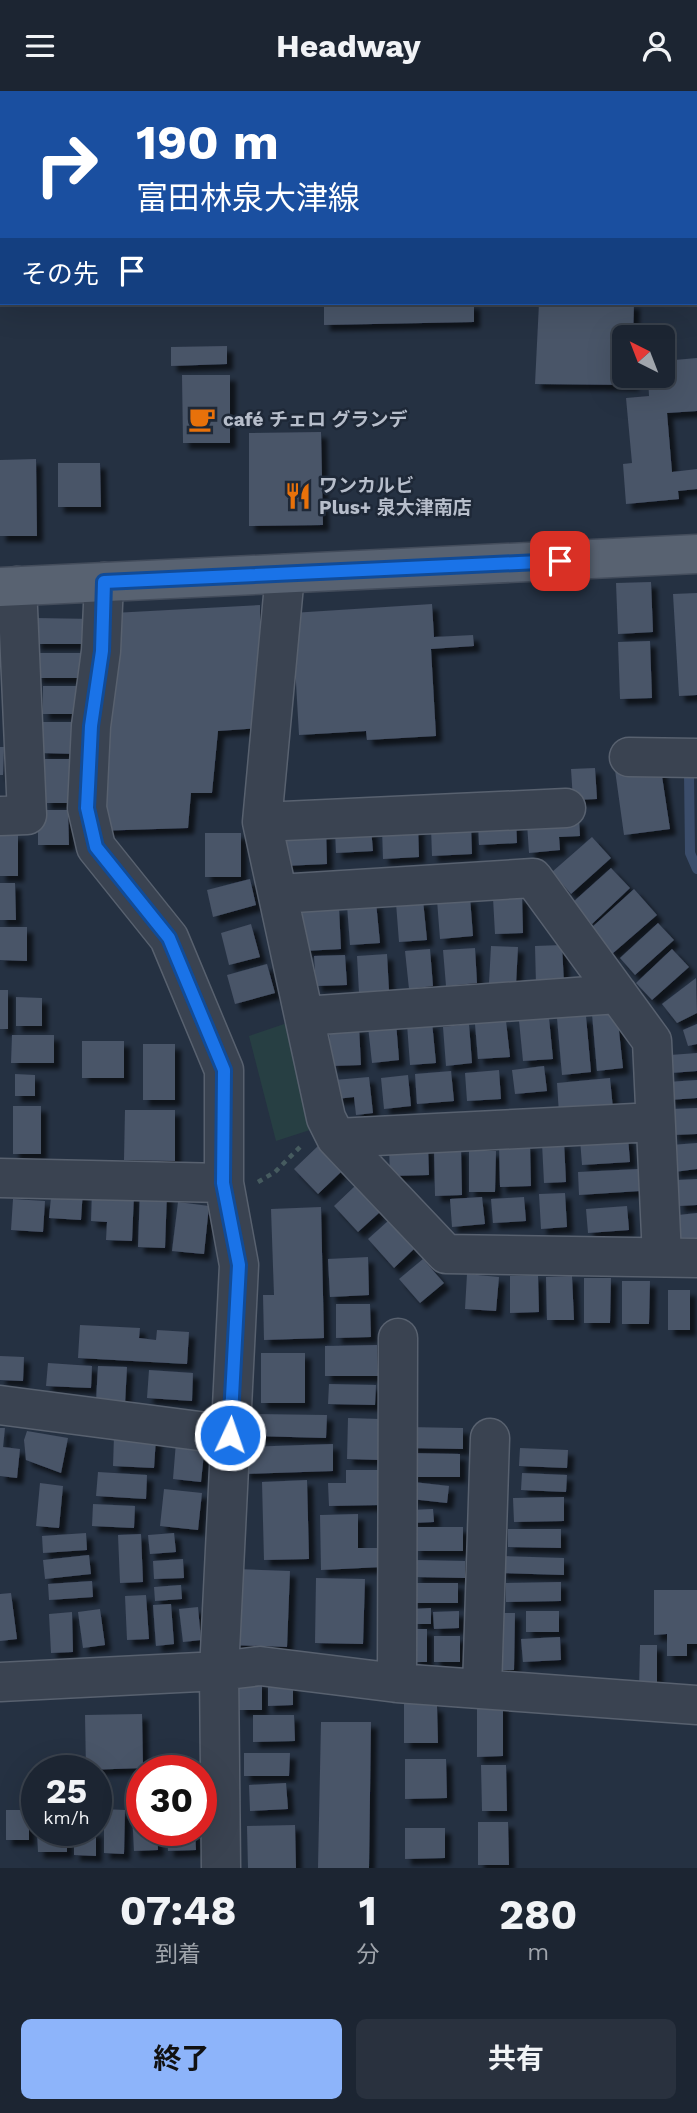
<!DOCTYPE html>
<html lang="ja">
<meta charset="utf-8">
<style>
:root{--surface:#1c2532;--page:#29313e;--text:#f1f3f6;--muted:#a0a5ac;--line:#3a424d;--accent:#8db4fa}
body{margin:0;font-family:"Work Sans","Noto Sans JP",sans-serif;background:var(--page);color:var(--text);height:100vh;display:flex;flex-direction:column;font-size:26px;white-space:nowrap}
*{box-sizing:border-box;margin:0}
p{font-size:23px;color:var(--muted)}
.icon{flex:none;width:38px;height:38px;fill:none;stroke:currentColor;stroke-width:2;stroke-linecap:round;stroke-linejoin:round}
.map{position:relative;height:1777px;overflow:hidden}
.panel{display:flex;flex-direction:column;background:var(--surface);flex:1}
.panel>*{flex:none}
.banner{position:absolute;left:0px;top:0px;width:698px;height:214px;box-shadow:0 7px 28px #0002,0 0 0 2px var(--line);background:#1a4fa0;color:#fff;overflow:hidden}
.needle{width:46px;rotate:318deg}
.controls{position:absolute;left:612px;top:234px;display:grid;gap:14px}
.controls a{display:grid;place-items:center;width:63px;height:63px;border-radius:10px;background:var(--surface);box-shadow:0 7px 28px #0002,0 0 0 2px var(--line);font-size:35px}
.speed{position:absolute;left:21px;top:1664px;display:flex;gap:14px;font-size:35px;font-weight:700;text-align:center}
.speed>*{display:grid;place-content:center;width:91px;height:91px;border-radius:50%;background:var(--surface);box-shadow:0 7px 28px #0002,0 0 0 2px var(--line);line-height:1}
.speed small{font-size:18px;font-weight:400}
.speed .limit{border:10px solid #d22;background:#fff;color:#111}
.pin{position:absolute;display:grid;place-items:center;width:60px;height:60px;color:#fff;margin:-30px;border-radius:14px;box-shadow:0 4px 10px #0006}
.me{position:absolute;width:77px;margin:-38px;rotate:3deg;stroke-linejoin:round;filter:drop-shadow(0 0 5px #0008)}
.turn{display:flex;align-items:center;gap:24px;height:147px;padding:0 21px;font-size:32px}
.turn .icon{width:91px;height:91px;stroke-width:2.5}
.turn b{display:block;font-size:49px;line-height:60px}
.then{display:flex;align-items:center;height:66px;padding:0 21px;background:#0003;gap:14px;font-size:26px}
.eta{display:flex;justify-content:space-evenly;align-items:center;height:119px;text-align:center}
.eta b{font-size:42px;font-weight:700;line-height:49px}
.primary-button{display:flex;gap:14px;margin-top:auto;padding:14px 21px}
.primary-button a{flex:1;height:80px;border-radius:10px;background:var(--accent);color:#111;font-size:28px;font-weight:700;line-height:80px;text-align:center}
.primary-button a+a{background:var(--page);color:var(--text)}
header{display:flex;justify-content:space-between;align-items:center;height:91px;padding:0 21px;background:var(--surface);font-size:32px;font-weight:700}
.map>svg:first-child{display:block}
.green{fill:#273f43}
.lines{fill:none;stroke-linecap:round;stroke-linejoin:round}
.stream{stroke:#3b4d6b;stroke-width:10}
.building{fill:#495468;filter:url(#shadow)}
.minor-casing{stroke:#58616f;stroke-width:41}
.major-casing{stroke:#434c5b;stroke-width:41}
.path{stroke:#465b5f;stroke-width:4.5;stroke-dasharray:5 5;stroke-linecap:butt}
.minor{stroke:#3a4351;stroke-width:38}
.major{stroke:#586271;stroke-width:38}
.route-casing{stroke:#114b97;stroke-width:18}
.route{stroke:#1a73e8;stroke-width:12}
.labels{text-anchor:middle;stroke-width:5;stroke-linejoin:round;paint-order:stroke}
.poi-label{font-size:19px;font-weight:bold;fill:#b7becb;stroke:#1e2837;text-anchor:start}
</style>
<header><svg class="icon" aria-label="menu" viewBox="0 0 24 24"><path d="M4 6h16M4 12h16M4 18h16"/></svg>Headway<svg class="icon" aria-label="person" viewBox="0 0 24 24"><circle cx="12" cy="8" r="4"/><path d="M4 21q1-7 8-7t8 7"/></svg></header>
<div class="map">
<svg width="697" height="1777" viewBox="0 0 697 1777">
<defs>
<filter id="shadow"><feDropShadow dx="6" dy="6" stdDeviation="2" flood-color="#0009"/></filter>
</defs>
<rect width="100%" height="100%" fill="#253142"/>
<!-- green -->
<path class="green" d="M 293,930 L 313,1038 L 276,1050 L 249,945 Z"/>
<g class="lines">
<!-- stream -->
<path class="stream" d="M 0,13 L 2,13
M 696,28 L 697,28
M 689,681 L 690,762 L 697,778"/>
</g>
<!-- building -->
<path class="building" d="M 324,212 L 474,212 L 474,231 L 324,234 Z
M 539,212 L 634,212 L 633,247 L 625,247 L 625,285 L 633,285 L 633,294 L 535,293 Z
M 227,255 L 227,273 L 171,275 L 171,256 Z
M 697,267 L 697,320 L 667,322 L 672,381 L 697,378 L 697,398 L 678,400 L 679,408 L 626,413 L 623,373 L 632,372 L 626,307 L 649,305 L 648,285 L 663,285 L 663,270 Z
M 182,284 L 230,284 L 230,352 L 183,352 Z
M 321,341 L 323,434 L 249,435 L 249,342 Z
M 36,368 L 37,445 L 0,445 L 0,369 Z
M 58,372 L 100,372 L 101,416 L 58,416 Z
M 651,491 L 653,541 L 618,543 L 616,492 Z
M 697,502 L 697,604 L 679,605 L 673,503 Z
M 432,513 L 434,546 L 473,544 L 474,555 L 431,558 L 436,645 L 367,649 L 366,640 L 299,644 L 292,522 Z
M 260,514 L 261,637 L 218,640 L 212,702 L 191,702 L 188,737 L 95,740 L 113,522 Z
M 35,527 L 94,528 L 94,553 L 35,553 Z
M 650,550 L 652,607 L 620,608 L 618,551 Z
M 36,562 L 88,562 L 88,587 L 36,587 Z
M 43,595 L 79,595 L 79,623 L 43,623 Z
M 41,631 L 78,631 L 77,663 L 41,662 Z
M 0,656 L 4,656 L 3,684 L 0,684 Z
M 44,668 L 73,668 L 73,712 L 45,712 Z
M 660,672 L 670,738 L 624,744 L 615,679 Z
M 595,677 L 597,708 L 573,709 L 571,678 Z
M 38,719 L 68,719 L 69,754 L 38,754 Z
M 579,728 L 580,745 L 559,746 L 560,759 L 529,762 L 527,732 Z
M 516,729 L 517,752 L 479,754 L 478,730 Z
M 418,735 L 419,766 L 383,768 L 382,737 Z
M 471,735 L 472,763 L 432,765 L 431,737 Z
M 371,737 L 373,760 L 336,762 L 335,739 Z
M 326,739 L 327,773 L 284,775 L 282,741 Z
M 205,742 L 241,742 L 241,786 L 205,786 Z
M 0,743 L 18,743 L 18,785 L 0,785 Z
M 592,746 L 611,767 L 571,803 L 552,781 Z
M 611,777 L 630,797 L 592,833 L 572,812 Z
M 250,788 L 256,814 L 213,826 L 207,799 Z
M 0,792 L 15,792 L 16,829 L 0,829 Z
M 634,798 L 657,824 L 612,863 L 590,838 Z
M 522,805 L 523,842 L 495,843 L 493,807 Z
M 470,806 L 473,845 L 440,848 L 437,809 Z
M 423,809 L 427,849 L 399,851 L 396,812 Z
M 376,811 L 380,852 L 350,854 L 347,814 Z
M 339,817 L 341,858 L 304,860 L 301,819 Z
M 658,832 L 674,849 L 635,884 L 620,867 Z
M 251,833 L 260,866 L 229,874 L 221,842 Z
M 0,836 L 27,836 L 27,870 L 0,869 Z
M 562,854 L 564,893 L 536,894 L 535,855 Z
M 491,855 L 518,856 L 516,893 L 489,892 Z
M 475,857 L 477,892 L 446,895 L 443,859 Z
M 430,858 L 433,895 L 409,898 L 405,860 Z
M 672,858 L 689,876 L 652,909 L 636,892 Z
M 387,863 L 389,900 L 359,902 L 357,865 Z
M 345,864 L 347,894 L 316,895 L 314,865 Z
M 267,873 L 275,902 L 235,913 L 227,884 Z
M 696,887 L 697,922 L 677,932 L 662,913 Z
M 0,899 L 8,899 L 8,938 L 0,938 Z
M 16,906 L 42,907 L 42,935 L 16,935 Z
M 617,921 L 623,977 L 597,980 L 592,923 Z
M 586,925 L 591,981 L 562,984 L 557,927 Z
M 549,927 L 553,968 L 523,970 L 519,930 Z
M 506,930 L 510,966 L 478,968 L 475,933 Z
M 396,931 L 399,969 L 372,972 L 368,935 Z
M 432,931 L 436,972 L 410,974 L 407,933 Z
M 469,933 L 472,972 L 446,975 L 443,936 Z
M 697,933 L 697,953 L 688,955 L 683,939 Z
M 359,936 L 361,974 L 331,975 L 329,937 Z
M 12,944 L 54,944 L 54,972 L 11,972 Z
M 82,950 L 124,950 L 124,987 L 82,987 Z
M 143,953 L 175,953 L 175,1009 L 143,1009 Z
M 697,962 L 697,980 L 671,982 L 670,964 Z
M 544,975 L 547,1000 L 515,1003 L 512,979 Z
M 499,979 L 501,1008 L 467,1010 L 465,982 Z
M 451,980 L 454,1010 L 417,1013 L 415,983 Z
M 15,983 L 35,984 L 35,1005 L 15,1005 Z
M 408,984 L 411,1015 L 384,1018 L 381,987 Z
M 369,986 L 373,1022 L 356,1024 L 354,1006 L 336,1008 L 334,989 Z
M 610,987 L 613,1018 L 559,1023 L 557,992 Z
M 697,989 L 697,1007 L 669,1009 L 667,991 Z
M 13,1015 L 41,1015 L 41,1063 L 13,1063 Z
M 697,1017 L 697,1043 L 673,1044 L 672,1018 Z
M 125,1019 L 175,1019 L 175,1070 L 124,1069 Z
M 628,1046 L 630,1071 L 582,1074 L 580,1048 Z
M 564,1051 L 566,1091 L 544,1092 L 542,1052 Z
M 697,1052 L 697,1078 L 674,1081 L 671,1054 Z
M 499,1053 L 530,1053 L 531,1095 L 500,1096 Z
M 318,1055 L 342,1080 L 318,1103 L 294,1078 Z
M 428,1055 L 429,1084 L 390,1085 L 389,1057 Z
M 434,1057 L 461,1057 L 462,1104 L 435,1105 Z
M 469,1060 L 496,1060 L 495,1101 L 469,1101 Z
M 639,1078 L 640,1100 L 579,1104 L 578,1081 Z
M 697,1088 L 697,1114 L 679,1115 L 677,1089 Z
M 355,1095 L 380,1121 L 358,1141 L 334,1115 Z
M 52,1096 L 83,1098 L 81,1129 L 49,1127 Z
M 140,1100 L 167,1101 L 165,1157 L 138,1156 Z
M 92,1101 L 134,1103 L 132,1150 L 106,1149 L 107,1131 L 91,1130 Z
M 565,1102 L 567,1136 L 541,1138 L 539,1103 Z
M 482,1106 L 485,1133 L 452,1136 L 450,1108 Z
M 524,1106 L 526,1130 L 493,1132 L 491,1108 Z
M 13,1108 L 45,1110 L 43,1141 L 11,1139 Z
M 178,1111 L 209,1115 L 204,1163 L 172,1160 Z
M 627,1115 L 629,1139 L 588,1142 L 586,1118 Z
M 321,1116 L 324,1247 L 264,1249 L 263,1204 L 274,1204 L 271,1118 Z
M 697,1122 L 697,1151 L 681,1152 L 678,1124 Z
M 388,1130 L 414,1158 L 394,1177 L 368,1148 Z
M 368,1166 L 369,1204 L 330,1206 L 328,1168 Z
M 423,1168 L 444,1192 L 420,1212 L 399,1188 Z
M 467,1183 L 499,1186 L 496,1220 L 465,1218 Z
M 538,1184 L 539,1221 L 510,1222 L 510,1185 Z
M 572,1185 L 574,1229 L 547,1229 L 546,1186 Z
M 584,1187 L 611,1187 L 610,1232 L 584,1232 Z
M 622,1190 L 650,1190 L 649,1233 L 622,1233 Z
M 668,1199 L 690,1199 L 690,1239 L 668,1239 Z
M 336,1213 L 370,1213 L 371,1246 L 336,1247 Z
M 80,1234 L 140,1237 L 139,1247 L 156,1249 L 157,1239 L 189,1241 L 187,1273 L 78,1267 Z
M 377,1254 L 378,1285 L 325,1285 L 325,1255 Z
M 261,1262 L 305,1262 L 305,1312 L 261,1312 Z
M 0,1265 L 24,1266 L 23,1290 L 0,1289 Z
M 48,1272 L 92,1275 L 91,1297 L 46,1295 Z
M 98,1275 L 127,1276 L 125,1313 L 96,1311 Z
M 149,1279 L 193,1282 L 192,1310 L 147,1307 Z
M 329,1293 L 376,1294 L 375,1314 L 328,1313 Z
M 255,1323 L 327,1324 L 326,1347 L 255,1345 Z
M 348,1327 L 380,1328 L 379,1369 L 347,1368 Z
M 407,1336 L 463,1337 L 463,1358 L 407,1357 Z
M 0,1337 L 5,1337 L 3,1356 L 20,1358 L 17,1387 L 0,1385 Z
M 27,1340 L 68,1347 L 61,1382 L 26,1369 L 24,1349 Z
M 114,1345 L 156,1347 L 154,1377 L 113,1375 Z
M 176,1351 L 205,1353 L 201,1391 L 173,1388 Z
M 333,1353 L 333,1380 L 244,1383 L 244,1356 Z
M 520,1357 L 568,1359 L 567,1377 L 519,1375 Z
M 410,1362 L 460,1363 L 460,1386 L 409,1386 Z
M 346,1379 L 381,1379 L 381,1414 L 329,1415 L 328,1392 L 346,1392 Z
M 98,1381 L 147,1384 L 146,1408 L 96,1405 Z
M 522,1382 L 567,1384 L 566,1401 L 521,1399 Z
M 307,1389 L 309,1468 L 264,1469 L 262,1391 Z
M 413,1391 L 449,1395 L 447,1412 L 411,1408 Z
M 40,1392 L 63,1395 L 59,1437 L 36,1435 Z
M 164,1398 L 202,1402 L 198,1439 L 160,1435 Z
M 564,1406 L 564,1430 L 514,1431 L 513,1407 Z
M 93,1413 L 135,1415 L 134,1437 L 92,1435 Z
M 433,1418 L 434,1431 L 411,1432 L 410,1419 Z
M 358,1423 L 358,1457 L 381,1457 L 382,1476 L 321,1479 L 320,1424 Z
M 415,1436 L 463,1436 L 463,1460 L 415,1460 Z
M 508,1438 L 561,1438 L 561,1457 L 508,1456 Z
M 86,1442 L 87,1459 L 43,1462 L 42,1445 Z
M 174,1442 L 176,1461 L 150,1463 L 148,1444 Z
M 141,1443 L 143,1491 L 120,1492 L 118,1444 Z
M 89,1464 L 91,1483 L 45,1488 L 43,1469 Z
M 500,1465 L 564,1467 L 564,1484 L 500,1482 Z
M 183,1468 L 184,1487 L 154,1488 L 153,1470 Z
M 416,1469 L 465,1470 L 465,1487 L 415,1486 Z
M 236,1478 L 290,1480 L 287,1556 L 232,1554 Z
M 316,1487 L 365,1488 L 363,1553 L 315,1552 Z
M 92,1490 L 93,1506 L 49,1509 L 48,1493 Z
M 561,1491 L 561,1510 L 506,1511 L 506,1492 Z
M 411,1492 L 458,1492 L 458,1512 L 411,1512 Z
M 181,1494 L 182,1508 L 155,1510 L 154,1496 Z
M 654,1499 L 697,1499 L 697,1553 L 687,1553 L 687,1565 L 667,1565 L 667,1543 L 654,1544 Z
M 11,1502 L 17,1548 L 0,1550 L 0,1503 Z
M 146,1504 L 149,1548 L 127,1549 L 125,1505 Z
M 171,1513 L 174,1553 L 156,1555 L 153,1514 Z
M 198,1516 L 201,1549 L 183,1551 L 179,1518 Z
M 431,1517 L 431,1533 L 413,1533 L 413,1518 Z
M 100,1518 L 105,1554 L 83,1557 L 78,1521 Z
M 459,1520 L 459,1537 L 434,1538 L 433,1521 Z
M 526,1520 L 559,1520 L 559,1541 L 526,1541 Z
M 72,1521 L 73,1561 L 51,1562 L 49,1523 Z
M 496,1522 L 515,1522 L 514,1579 L 495,1579 Z
M 413,1538 L 427,1538 L 427,1571 L 413,1571 Z
M 434,1545 L 460,1545 L 460,1571 L 434,1571 Z
M 560,1546 L 561,1569 L 523,1571 L 521,1548 Z
M 640,1554 L 657,1554 L 657,1600 L 639,1600 Z
M 262,1590 L 262,1619 L 239,1619 L 238,1591 Z
M 268,1593 L 293,1593 L 293,1614 L 268,1615 Z
M 404,1602 L 431,1602 L 431,1615 L 437,1615 L 438,1652 L 404,1652 Z
M 477,1612 L 503,1612 L 503,1665 L 477,1666 Z
M 142,1623 L 143,1677 L 86,1679 L 85,1624 Z
M 253,1624 L 294,1624 L 295,1650 L 253,1651 Z
M 321,1631 L 371,1631 L 369,1777 L 318,1777 Z
M 244,1662 L 290,1662 L 289,1685 L 244,1685 Z
M 405,1668 L 446,1668 L 447,1707 L 405,1708 Z
M 481,1674 L 506,1674 L 507,1720 L 482,1720 Z
M 286,1692 L 288,1718 L 250,1720 L 249,1694 Z
M 104,1718 L 125,1719 L 124,1763 L 104,1762 Z
M 6,1719 L 29,1719 L 29,1749 L 6,1749 Z
M 132,1720 L 142,1720 L 142,1740 L 157,1740 L 158,1759 L 134,1760 Z
M 478,1731 L 508,1731 L 509,1774 L 478,1774 Z
M 295,1734 L 296,1777 L 248,1777 L 247,1735 Z
M 405,1737 L 445,1737 L 445,1767 L 405,1768 Z
M 37,1740 L 67,1740 L 67,1761 L 38,1761 Z
M 74,1740 L 96,1740 L 96,1765 L 74,1764 Z
M 167,1740 L 195,1740 L 196,1759 L 168,1760 Z"/>
<g class="lines">
<defs>
<path id="minor" d="M 285,483 L 262,731 L 326,1027 L 336,1047 L 446,1163 L 697,1167
M 104,491 L 101,560 L 91,635 L 87,717 L 96,756 L 169,847 L 224,979 L 224,1092 L 239,1174 L 219,1580 L 221,1777
M 629,666 L 697,667
M 0,725 L 27,724 L 17,495
M 262,731 L 566,717
M 278,803 L 533,787 L 652,950 L 662,1166
M 304,925 L 618,903
M 336,1047 L 655,1031
M 0,1087 L 224,1092
M 0,1314 L 230,1344
M 0,1591 L 219,1580 L 260,1575 L 397,1592 L 697,1614
M 397,1592 L 398,1247
M 482,1597 L 490,1347"/>
<path id="major" d="M 0,496 L 697,463"/>
</defs>
<!-- minor casing -->
<use href="#minor" class="minor-casing"/>
<!-- major casing -->
<use href="#major" class="major-casing"/>
<!-- path -->
<path class="path" d="M 258,1091 L 275,1081 L 302,1054"/>
<!-- minor -->
<use href="#minor" class="minor"/>
<!-- major -->
<use href="#major" class="major"/>
</g>
<g class="lines">
<defs>
<path id="route" d="M 230,1344 L 239,1174 L 223,1092 L 224,979 L 169,847 L 96,756 L 87,717 L 91,635 L 102,560 L 104,491 L 560,470"/>
</defs>
<!-- route casing -->
<use href="#route" class="route-casing"/>
<!-- route -->
<use href="#route" class="route"/>
</g>
<!-- icons -->
<defs>
<symbol id="cafe-bare" viewBox="-9 -9 18 18"><path d="M-5.5-4.5H6V0H3Q3 3.5 0 3.5H-2.5Q-5.5 3.5-5.5 0ZM3-3.2v2h1.7v-2ZM-6 4.5H4V6H-6Z" fill="#e8710a" stroke="#1e2837" stroke-width="2.5" paint-order="stroke"/></symbol>
<symbol id="restaurant-bare" viewBox="-9 -9 18 18"><path d="M-5-6h1v4h1v-4h1v4h1v-4h1v5L-1.5 .5V6h-2V.5L-5-1ZM5-6V6H3V1.5H1.5Q1.5-4 5-6Z" fill="#e8710a" stroke="#1e2837" stroke-width="2.5" paint-order="stroke"/></symbol>
</defs>
<g fill-rule="evenodd">
<use href="#cafe-bare" x="183" y="309" width="38" height="38"/>
<use href="#restaurant-bare" x="279" y="386" width="38" height="38"/>
</g>
<g class="labels">
<!-- poi labels -->
<g class="poi-label">
<text x="223" y="335">café チェロ グランデ</text>
<text x="319" y="401">ワンカルビ<tspan x="319" dy="22">Plus+ 泉大津南店</tspan></text>
</g>
</g>
</svg>
<div class="controls">
<a><svg class="needle" viewBox="-14 -14 28 28"><path d="M0-13l5 13h-10z" fill="#e53935"/><path d="M0 13l5-13h-10z" fill="#a0a5ac"/></svg></a>
</div>
<div class="speed"><div>25<small>km/h</small></div><div class="limit">30</div></div>
<div class="pin" style="left:560px;top:470px;background:#d93025"><svg class="icon" aria-label="arrive" viewBox="0 0 24 24"><path d="M6 21V4h12l-3 4 3 4H6"/></svg></div>
<svg class="me" style="left:230px;top:1344px" viewBox="-20 -20 40 40"><circle r="17" fill="#1a73e8" stroke="#fff" stroke-width="3"/><path d="M0-11L8 9 0 5-8 9z" fill="#fff"/></svg>
<div class="banner">
<div class="turn"><svg class="icon" aria-label="right" viewBox="0 0 24 24"><path d="M7 20v-9h11M14 6l5 5-5 5"/></svg><div><b>190 m</b>富田林泉大津線</div></div>
<div class="then">その先<svg class="icon" aria-label="arrive" viewBox="0 0 24 24"><path d="M6 21V4h12l-3 4 3 4H6"/></svg></div>
</div>
</div>
<section class="panel">
<div class="eta">
<div><b>07:48</b><p>到着</p></div>
<div><b>1</b><p>分</p></div>
<div><b>280</b><p>m</p></div>
</div>
<div class="primary-button"><a>終了</a><a>共有</a></div>
</section>
